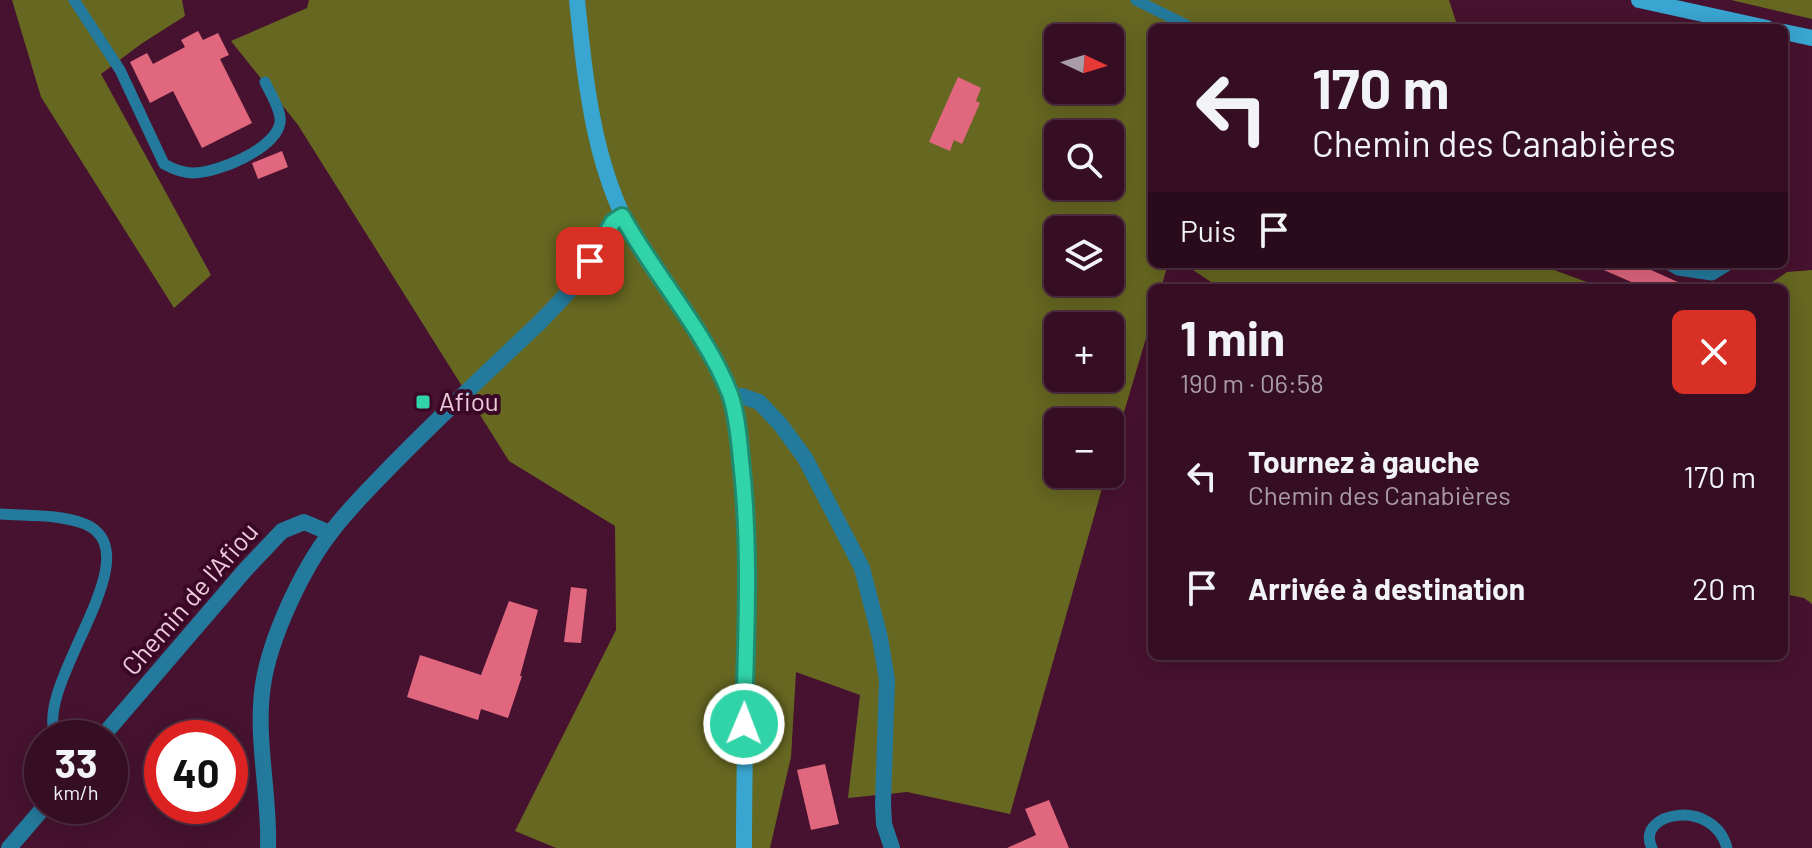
<!DOCTYPE html>
<html lang="fr">
<meta charset="utf-8">
<style>
:root{--surface:#350e23;--page:#3d172b;--text:#f1f3f6;--muted:#aa9ca6;--line:#4f2e41}
body{margin:0;font-family:Barlow,sans-serif;background:var(--page);color:var(--text);height:100vh;display:flex;flex-direction:column;font-size:30px;white-space:nowrap}
*{box-sizing:border-box;margin:0}
p{font-size:26px;color:var(--muted)}
.icon{flex:none;width:44px;height:44px;fill:none;stroke:currentColor;stroke-width:2;stroke-linecap:round;stroke-linejoin:round}
.map{position:relative;flex:1;overflow:hidden}
.panel{position:absolute;left:1148px;top:284px;width:640px;height:376px;display:flex;flex-direction:column;background:var(--surface);border-radius:12px;box-shadow:0 4px 20px #0003,0 0 0 2px var(--line)}
.panel>*{flex:none}
.banner{position:absolute;left:1148px;top:24px;width:640px;height:244px;border-radius:12px;box-shadow:0 4px 20px #0003,0 0 0 2px var(--line);background:#350e23;color:var(--text);overflow:hidden}
.needle{width:52px;rotate:94deg}
.tools{position:absolute;left:1044px;top:24px;display:grid;gap:16px}
.tools a{display:grid;place-items:center;width:80px;height:80px;border-radius:12px;background:var(--surface);box-shadow:0 4px 20px #0003,0 0 0 2px var(--line);font-size:40px}
.speed{position:absolute;left:24px;top:720px;display:flex;gap:16px;font-size:40px;font-weight:700;text-align:center}
.speed>*{display:grid;place-content:center;width:104px;height:104px;border-radius:50%;background:var(--surface);box-shadow:0 4px 20px #0003,0 0 0 2px var(--line);line-height:1}
.speed small{font-size:20px;font-weight:400}
.speed .limit{border:12px solid #d22;background:#fff;color:#111}
.pin{position:absolute;display:grid;place-items:center;width:68px;height:68px;color:#fff;margin:-34px;border-radius:16px;box-shadow:0 4px 12px #0006}
.me{position:absolute;width:88px;margin:-44px;rotate:1deg;stroke-linejoin:round;filter:drop-shadow(0 0 6px #0008)}
.turn{display:flex;align-items:center;gap:28px;height:168px;padding:0 32px;font-size:36px}
.turn .icon{width:104px;height:104px;stroke-width:2.5}
.turn b{display:block;font-size:56px;line-height:68px}
.then{display:flex;align-items:center;height:76px;padding:0 32px;background:#0003;gap:16px;font-size:30px}
.round{display:grid;place-items:center;flex:none;width:84px;height:84px;border-radius:12px;background:var(--page)}
.head{display:flex;align-items:center;justify-content:space-between;height:136px;padding:0 32px}
h1{font-size:48px;font-weight:700;line-height:60px}
ul{padding:0;list-style:none}
li{display:flex;align-items:center;gap:24px;height:112px;padding:0 32px}
li div{flex:1}
li b{display:block;font-size:30px}
li em{font-style:normal}
.map>svg:first-child{display:block}
.forest{fill:#666721;fill-rule:evenodd}
.building{fill:#e1677f}
.lines{fill:none;stroke-linecap:round;stroke-linejoin:round}
.lane{stroke:#247a9d;stroke-width:11}
.street{stroke:#247a9d;stroke-width:16}
.secondary{stroke:#39a5d1;stroke-width:16}
.route-casing{stroke:#208a6e;stroke-width:20}
.route{stroke:#31d4a9;stroke-width:14}
.poi-dot{fill:#31d4a9;stroke:#3b0726;stroke-width:3}
.labels{text-anchor:middle;stroke-width:8;stroke-linejoin:round;paint-order:stroke}
.poi-label{font-size:26px;fill:#eecbda;stroke:#3b0726;text-anchor:start}
.street-label{font-size:26px;fill:#eecbda;stroke:#3b0726}
</style>
<div class="map">
<svg width="1812" height="848" viewBox="0 0 1812 848">
<rect width="100%" height="100%" fill="#47122f"/>
<!-- forest -->
<path class="forest" d="M 12,0 L 182,0 L 185,16 L 141,44 L 101,74 L 211,275 L 174,308 L 41,97 Z
M 309,0 L 1449,0 L 1458,28 L 1152,28 L 1152,264 L 1168,264 L 1161,288 L 1152,288 L 1152,318 L 1110,459 L 1110,422 L 1058,422 L 1058,474 L 1106,474 L 1010,814 L 907,792 L 848,798 L 860,695 L 796,672 L 791,757 L 770,848 L 556,848 L 515,831 L 616,630 L 615,526 L 509,461 L 298,125 L 231,41 L 307,8 ZM 1058,38 L 1110,38 L 1110,90 L 1058,90 ZM 1058,134 L 1110,134 L 1110,186 L 1058,186 ZM 1058,230 L 1110,230 L 1110,282 L 1058,282 ZM 1058,326 L 1110,326 L 1110,378 L 1058,378 Z
M 1731,0 L 1812,0 L 1812,19 Z
M 1184,264 L 1538,264 L 1603,288 L 1220,288 Z
M 1812,270 L 1812,604 L 1804,598 L 1784,594 L 1784,288 L 1764,288 L 1787,272 Z"/>
<!-- building -->
<path class="building" d="M 198,31 L 203,40 L 218,33 L 229,55 L 220,59 L 252,123 L 202,148 L 173,91 L 150,103 L 130,62 L 147,53 L 153,64 L 185,47 L 181,40 Z
M 958,77 L 981,88 L 976,101 L 980,103 L 962,144 L 954,140 L 950,151 L 929,142 Z
M 282,151 L 288,167 L 258,179 L 252,163 Z
M 1590,264 L 1638,264 L 1691,288 L 1645,288 Z
M 571,587 L 587,589 L 581,643 L 564,642 Z
M 509,601 L 538,610 L 520,676 L 522,676 L 508,718 L 481,709 L 478,720 L 407,697 L 420,655 L 481,675 Z
M 825,764 L 839,824 L 811,830 L 797,770 Z
M 1049,800 L 1069,848 L 1007,848 L 1036,835 L 1025,809 Z"/>
<g class="lines">
<!-- lane -->
<path class="lane" d="M 74,0 L 120,70 L 164,164 C 173,169 182,173 193,173 C 218,173 275,149 280,123 C 282,111 270,93 265,82
M 1136,0 L 1192,28
M 1668,264 L 1678,270 L 1712,275 L 1730,264
M 0,514 C 27,516 60,514 85,524 C 155,554 31,685 56,738
M 1652,848 C 1634,812 1714,797 1727,848"/>
<!-- street -->
<path class="street" d="M 731,397 L 742,396 L 759,402 L 780,424 L 805,458 L 862,568 L 880,638 L 887,680 L 883,804 L 884,824 L 892,848
M 101,738 L 246,569 L 282,531 L 304,522 L 330,533
M 9,848 L 45,806
M 268,848 C 270,794 255,739 263,685 C 270,638 302,569 332,531 C 350,507 372,486 393,464 C 440,416 488,371 537,325 C 551,311 566,296 578,280 C 593,260 601,231 622,216"/>
<!-- secondary -->
<path class="secondary" d="M 577,0 C 586,87 594,174 641,250 C 670,298 710,342 730,394 C 745,436 745,501 746,545 C 748,646 744,747 744,848
M 1639,0 L 1767,28
M 1784,32 L 1812,38"/>
</g>
<g class="lines">
<defs>
<path id="route" d="M 590,261 L 613,222 L 622,216 C 654,274 707,334 730,394 C 737,414 739,439 741,460 C 751,548 746,636 744,724"/>
</defs>
<!-- route casing -->
<use href="#route" class="route-casing"/>
<!-- route -->
<use href="#route" class="route"/>
</g>
<!-- markers -->
<rect class="poi-dot" x="415" y="394" width="16" height="16" rx="4"/>
<g class="labels">
<!-- poi labels -->
<g class="poi-label">
<text x="439" y="411">Afiou</text>
</g>
<!-- street labels -->
<g class="street-label">
<text transform="translate(190 599) rotate(-49)" y="9">Chemin de l'Afiou</text>
</g>
</g>
</svg>
<div class="tools">
<a><svg class="needle" viewBox="-14 -14 28 28"><path d="M0-13l5 13h-10z" fill="#e53935"/><path d="M0 13l5-13h-10z" fill="#aa9ca6"/></svg></a>
<a><svg class="icon" aria-label="search" viewBox="0 0 24 24"><circle cx="10" cy="10" r="6"/><path d="M15 15l6 6"/></svg></a>
<a><svg class="icon" aria-label="layers" viewBox="0 0 24 24"><path d="M12 4l9 5-9 5-9-5zM3 14l9 5 9-5"/></svg></a>
<a>+</a>
<a>−</a>
</div>
<div class="speed"><div>33<small>km/h</small></div><div class="limit">40</div></div>
<div class="pin" style="left:590px;top:261px;background:#d93025"><svg class="icon" aria-label="arrive" viewBox="0 0 24 24"><path d="M6 21V4h12l-3 4 3 4H6"/></svg></div>
<svg class="me" style="left:744px;top:724px" viewBox="-20 -20 40 40"><circle r="17" fill="#31d4a9" stroke="#fff" stroke-width="3"/><path d="M0-11L8 9 0 5-8 9z" fill="#fff"/></svg>
<div class="banner">
<div class="turn"><svg class="icon" aria-label="left" viewBox="0 0 24 24"><path d="M17 20v-9H6M10 6l-5 5 5 5"/></svg><div><b>170 m</b>Chemin des Canabières</div></div>
<div class="then">Puis<svg class="icon" aria-label="arrive" viewBox="0 0 24 24"><path d="M6 21V4h12l-3 4 3 4H6"/></svg></div>
</div>
<section class="panel">
<div class="head"><div><h1>1 min</h1><p>190 m · 06:58</p></div><a class="round" style="background:#d93025;color:#fff"><svg class="icon" aria-label="close" viewBox="0 0 24 24"><path d="M6 6l12 12M18 6L6 18"/></svg></a></div>
<ul>
<li><svg class="icon" aria-label="left" viewBox="0 0 24 24"><path d="M17 20v-9H6M10 6l-5 5 5 5"/></svg><div><b>Tournez à gauche</b><p>Chemin des Canabières</p></div><em>170 m</em></li>
<li><svg class="icon" aria-label="arrive" viewBox="0 0 24 24"><path d="M6 21V4h12l-3 4 3 4H6"/></svg><div><b>Arrivée à destination</b></div><em>20 m</em></li>
</ul>
</section>
</div>
